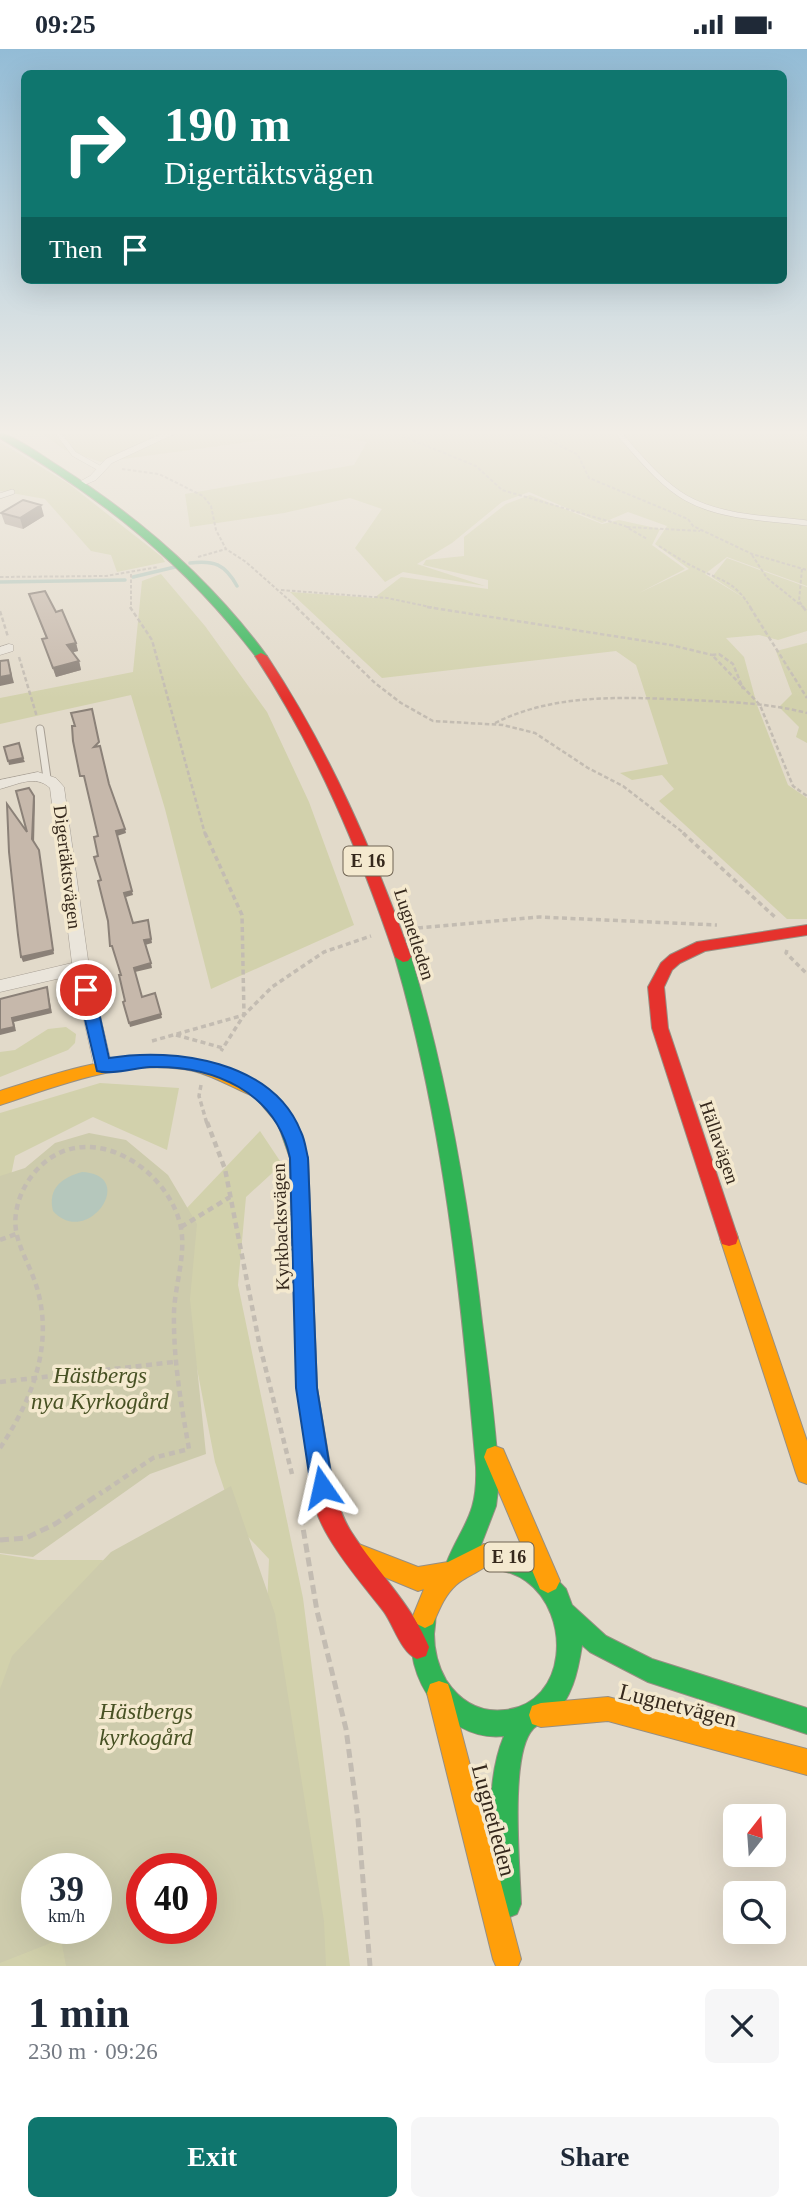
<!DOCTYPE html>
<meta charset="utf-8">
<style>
:root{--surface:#fff;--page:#f6f6f7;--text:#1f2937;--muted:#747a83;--accent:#0f766e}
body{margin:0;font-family:"Times New Roman",serif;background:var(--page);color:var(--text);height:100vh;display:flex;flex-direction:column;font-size:26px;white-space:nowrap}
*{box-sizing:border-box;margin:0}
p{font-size:23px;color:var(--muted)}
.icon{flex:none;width:38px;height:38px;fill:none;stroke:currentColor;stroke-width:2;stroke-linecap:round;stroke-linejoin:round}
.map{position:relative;height:1917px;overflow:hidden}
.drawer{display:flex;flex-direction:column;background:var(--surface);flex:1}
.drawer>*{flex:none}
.guide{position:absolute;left:21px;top:21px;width:766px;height:214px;border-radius:10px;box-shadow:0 7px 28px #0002;background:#0f766e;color:#fff;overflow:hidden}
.needle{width:46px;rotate:17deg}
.fabs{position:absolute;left:723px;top:1755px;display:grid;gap:14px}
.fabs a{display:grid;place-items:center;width:63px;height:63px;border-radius:10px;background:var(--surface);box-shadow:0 7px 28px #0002;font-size:35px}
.speed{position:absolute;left:21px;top:1804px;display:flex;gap:14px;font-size:35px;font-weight:700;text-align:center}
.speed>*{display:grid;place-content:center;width:91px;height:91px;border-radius:50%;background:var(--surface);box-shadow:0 7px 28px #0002;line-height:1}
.speed small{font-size:18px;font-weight:400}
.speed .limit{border:10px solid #d22;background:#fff;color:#111}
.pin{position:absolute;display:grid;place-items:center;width:60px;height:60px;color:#fff;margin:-30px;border:4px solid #fff;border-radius:50%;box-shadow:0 2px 7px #0007}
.me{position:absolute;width:77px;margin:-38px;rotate:349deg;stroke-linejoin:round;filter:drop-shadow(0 0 5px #0008)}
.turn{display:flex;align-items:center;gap:24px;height:147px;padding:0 28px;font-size:32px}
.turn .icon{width:91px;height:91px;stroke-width:2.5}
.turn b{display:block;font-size:49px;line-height:60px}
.then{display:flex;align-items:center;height:66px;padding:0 28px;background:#0003;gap:14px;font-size:26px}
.round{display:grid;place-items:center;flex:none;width:74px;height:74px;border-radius:10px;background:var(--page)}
.summary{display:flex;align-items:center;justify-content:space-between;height:119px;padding:0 28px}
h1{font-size:42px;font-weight:600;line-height:52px}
.primary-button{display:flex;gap:14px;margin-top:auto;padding:14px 28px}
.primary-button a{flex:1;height:80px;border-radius:10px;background:var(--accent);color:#fff;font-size:28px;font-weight:600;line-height:80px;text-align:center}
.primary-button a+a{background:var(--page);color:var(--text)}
.status{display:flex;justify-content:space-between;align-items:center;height:49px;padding:0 35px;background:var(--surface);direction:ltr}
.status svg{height:19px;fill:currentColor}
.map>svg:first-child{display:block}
.green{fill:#d2d1ac}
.cemetery{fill:#cdcbac;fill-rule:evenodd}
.water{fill:#b5c7bc}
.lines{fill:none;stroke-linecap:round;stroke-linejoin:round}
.stream{stroke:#b5c7bc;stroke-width:3.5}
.lane-far1-casing{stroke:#a79f94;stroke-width:6}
.lane-casing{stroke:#a79f94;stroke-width:9}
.street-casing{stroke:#a79f94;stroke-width:1}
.fast-casing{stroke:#978f83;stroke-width:2}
.slow-casing{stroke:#978f83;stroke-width:2}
.jam-casing{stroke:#978f83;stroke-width:2}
.path-far4{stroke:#c3bcb2;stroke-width:2;stroke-dasharray:3.5 2;stroke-linecap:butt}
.path-far3{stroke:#c3bcb2;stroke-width:2.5;stroke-dasharray:4.5 2.5;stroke-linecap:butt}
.path-far2{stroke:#c3bcb2;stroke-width:3.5;stroke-dasharray:5 3.5;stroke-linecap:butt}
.path-far1{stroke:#c3bcb2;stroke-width:4.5;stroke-dasharray:6 4.5;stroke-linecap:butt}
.path{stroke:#c3bcb2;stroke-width:5;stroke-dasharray:9 5;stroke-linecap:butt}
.lane-far1{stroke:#eae5db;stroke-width:5}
.lane{stroke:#eae5db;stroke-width:7}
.street{fill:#eae5db;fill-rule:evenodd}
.fast{fill:#30b455;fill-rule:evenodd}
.slow{fill:#ff9f0a;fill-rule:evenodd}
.jam{fill:#e5322d;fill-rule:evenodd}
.wall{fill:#aa9e93}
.shaded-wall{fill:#8b8178}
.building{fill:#c6b8ab;stroke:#8b8178;stroke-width:2}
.route{fill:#1a73e8;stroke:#114b97;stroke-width:2}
.labels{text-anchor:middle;stroke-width:7;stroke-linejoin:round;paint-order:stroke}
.shield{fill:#f4e9cf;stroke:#6e6252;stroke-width:2}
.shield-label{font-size:18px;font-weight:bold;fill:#35281c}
.street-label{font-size:19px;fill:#35281c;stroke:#f4e9cf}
.near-park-label{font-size:23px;font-style:italic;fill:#475123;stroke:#f4e9cf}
.near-street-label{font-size:23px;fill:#35281c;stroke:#f4e9cf}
</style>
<div class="status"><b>09:25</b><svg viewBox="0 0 49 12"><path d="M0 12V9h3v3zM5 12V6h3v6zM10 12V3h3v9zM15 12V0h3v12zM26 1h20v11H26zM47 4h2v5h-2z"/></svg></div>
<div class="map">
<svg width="807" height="1917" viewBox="0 0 807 1917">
<rect width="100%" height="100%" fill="#e2daca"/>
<!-- green -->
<path class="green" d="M 37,381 L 807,381 L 807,537 L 727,508 L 705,525 L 749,552 L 712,528 L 727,509 L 807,538 L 807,582 L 778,591 L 759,586 L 726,589 L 744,608 L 757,656 L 788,736 L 807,749 L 807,870 L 787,870 L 659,752 L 674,740 L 662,726 L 632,731 L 620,724 L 668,715 L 636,616 L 616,602 L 382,629 L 290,543 L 374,549 L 401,528 L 488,540 L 488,531 L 423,516 L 426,511 L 464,507 L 464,488 L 506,455 L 530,446 L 602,475 L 619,471 L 660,480 L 652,496 L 685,520 L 639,544 L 689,520 L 655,495 L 667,477 L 628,463 L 602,474 L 529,443 L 502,453 L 452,494 L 417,515 L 485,537 L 403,523 L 385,533 L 355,499 L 382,460 L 350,449 L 284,464 L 190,478 L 185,445 L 354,416 L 367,393 L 315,384 L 101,413 L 65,401 Z
M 0,393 L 69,435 L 162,508 L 165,513 L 117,523 L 111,506 L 91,502 L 45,450 L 0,442 Z
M 161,525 L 205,577 L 267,663 L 309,753 L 354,876 L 211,940 L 165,760 L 131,646 L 0,675 L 0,649 L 133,623 L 142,532 Z
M 807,594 L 807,694 L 796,688 L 799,678 L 779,658 L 792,645 L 776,602 Z
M 66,978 L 76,985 L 75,994 L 68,1001 L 0,1028 L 0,1003 L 15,1001 L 48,980 Z
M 100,1034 L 179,1039 L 167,1101 L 93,1068 L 15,1107 L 3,1166 L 0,1354 L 0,1064 Z
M 260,1082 L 282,1115 L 246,1148 L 238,1236 L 303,1549 L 350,1917 L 297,1917 L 267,1558 L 269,1510 L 236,1475 L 215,1413 L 184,1252 L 185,1161 Z
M 0,1505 L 38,1511 L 103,1511 L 10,1699 L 0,1775 Z
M 37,1880 L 73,1880 L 102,1917 L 0,1917 L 0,1900 Z"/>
<!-- cemetery -->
<path class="cemetery" d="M 89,1084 L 126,1091 L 168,1126 L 197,1175 L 190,1250 L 206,1405 L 150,1425 L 33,1508 L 0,1504 L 0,1127 L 25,1119 L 55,1094 Z
M 231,1437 L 275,1565 L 324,1872 L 326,1917 L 66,1917 L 61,1890 L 0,1914 L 0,1640 L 12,1607 L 111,1503 ZM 37,1820 L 96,1820 L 96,1880 L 37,1880 ZM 142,1820 L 201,1820 L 201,1880 L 142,1880 Z"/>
<!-- water -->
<path class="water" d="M 82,1123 C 139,1126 87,1200 53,1162 C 47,1139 63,1128 82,1123 Z"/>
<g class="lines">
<!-- stream -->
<path class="stream" d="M 190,514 C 214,511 225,515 237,537
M 133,528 L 175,518
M 0,533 L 125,531"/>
<defs>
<path id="lane-far1" d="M 56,381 L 74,405 L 101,420
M 626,381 L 620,386 C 640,408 660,434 686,449 C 722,469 767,469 807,474
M 0,447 L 12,443"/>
<path id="lane" d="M 40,680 L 47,729"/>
<path id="street" d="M 170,381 L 183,381 L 112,414 L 96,431 L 82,437 L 77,434 L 90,427 L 106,410 Z
M 9,595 L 13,596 L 13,602 L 0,606 L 0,598 Z
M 38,723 L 56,729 L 64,738 L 89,918 L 112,1017 L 109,1022 L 103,1024 L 97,1022 L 94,1017 L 74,926 L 0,943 L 0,931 L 72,914 L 50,739 C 35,725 17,736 0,740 L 0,731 Z"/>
<path id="fast" d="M 0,383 C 21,391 41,406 60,418 C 140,469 211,531 267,607 L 265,609 L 257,609 C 185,514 102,449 0,389 Z
M 403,903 L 411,908 C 447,1028 468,1149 482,1273 C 489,1326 496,1379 499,1432 L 496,1457 L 481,1496 L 514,1502 L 543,1516 L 566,1540 L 572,1556 L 606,1587 L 652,1610 L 807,1659 L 807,1685 L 648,1633 L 590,1603 L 582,1596 C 578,1622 572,1651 551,1669 C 546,1673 537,1675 533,1680 C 509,1705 520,1819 521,1855 L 517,1865 L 507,1869 L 497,1865 L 493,1855 C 493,1800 483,1738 504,1687 C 440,1694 394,1614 417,1559 L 425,1555 L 433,1559 C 437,1568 435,1575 434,1585 C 434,1601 438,1617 446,1631 C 460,1652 479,1664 505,1661 C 568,1654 572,1565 526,1532 C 511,1521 493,1521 476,1514 L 474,1509 L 465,1523 L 457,1526 L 449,1523 L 446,1515 C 462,1475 478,1467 476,1418 C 461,1245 444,1075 395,908 Z
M 258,1035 L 264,1037 L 291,1066 L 308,1109 L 317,1339 L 334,1441 L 331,1449 L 323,1452 L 315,1449 L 312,1441 L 297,1339 L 290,1109 L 278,1075 L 250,1042 L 252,1037 Z"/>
<path id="slow" d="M 161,1006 C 199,1010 230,1020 264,1037 L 266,1042 L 264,1047 L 258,1049 C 236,1041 217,1028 194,1022 C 128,1008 61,1036 0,1056 L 0,1042 C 53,1025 105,1008 161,1006 Z
M 729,1181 L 736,1183 L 738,1189 L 807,1392 L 807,1435 L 799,1432 L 796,1424 L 720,1189 L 722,1183 Z
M 495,1397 L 503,1400 L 560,1532 L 556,1540 L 548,1544 L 540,1540 L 484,1408 L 487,1400 Z
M 356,1494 L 418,1518 L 448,1513 L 484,1495 L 492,1498 L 495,1506 C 489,1521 468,1525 456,1536 C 444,1547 439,1561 433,1575 L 425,1579 L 417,1575 L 413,1567 L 424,1540 L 418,1542 L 348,1513 L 345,1505 L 348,1497 Z
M 439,1632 L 448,1635 L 451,1644 L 521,1910 L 518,1917 L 496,1917 L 493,1910 L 427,1644 L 430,1635 Z
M 608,1648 L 807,1700 L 807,1726 L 608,1672 L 541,1678 L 532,1675 L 529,1666 L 532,1657 L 541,1654 Z"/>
<path id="jam" d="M 261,604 L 267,607 C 329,701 373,802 411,908 L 408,912 L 403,913 L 395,908 C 359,802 317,701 255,607 Z
M 807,876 L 807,886 L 705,902 L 680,914 L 672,921 L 664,938 L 668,979 L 738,1189 L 736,1195 L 729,1197 L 722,1195 L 720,1189 L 652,979 L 648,938 L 661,914 L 670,906 L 697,893 Z
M 323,1430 L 331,1433 C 338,1451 341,1468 352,1484 C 377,1523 411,1554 429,1598 L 426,1607 L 417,1610 C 401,1603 394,1577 384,1563 C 364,1536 301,1468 315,1433 Z"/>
</defs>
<!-- lane-far1 casing -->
<use href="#lane-far1" class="lane-far1-casing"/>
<!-- lane casing -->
<use href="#lane" class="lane-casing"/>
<!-- street casing -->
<use href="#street" class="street-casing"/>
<!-- fast casing -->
<use href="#fast" class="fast-casing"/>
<!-- slow casing -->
<use href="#slow" class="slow-casing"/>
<!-- jam casing -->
<use href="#jam" class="jam-casing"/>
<!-- path-far4 -->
<path class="path-far4" d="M 387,381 L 476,417 L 502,441 L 625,477 L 647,490
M 530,381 L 578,406 L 589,429 L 688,470 L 693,477 L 752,505 L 807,521
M 803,381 L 807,387
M 122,420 L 159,425 L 203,447 L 211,457 L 216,481 L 226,500 L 246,513 L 298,559
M 627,478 L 700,482
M 659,497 C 672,505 685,514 698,520 C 725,533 735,533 751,559
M 752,506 L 767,529 L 803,558
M 198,508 L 226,500
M 802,520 L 799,552 L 804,559
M 131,525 L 131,559
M 0,528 L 106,527 L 158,518
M 281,541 L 387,549 L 435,559"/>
<!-- path-far3 -->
<path class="path-far3" d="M 130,558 L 152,591 L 205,785
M 296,558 L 375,634 L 401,654 L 433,672 L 503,676 L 535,684 L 588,719 L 623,737 L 685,785
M 427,558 L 671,596 L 712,606
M 750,558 L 807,649
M 803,558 L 807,563
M 0,562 L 8,588
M 719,605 L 733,615 L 742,637 L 712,606 Z
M 19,608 L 37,668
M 742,637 L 760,656 L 793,737 L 807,747
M 742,637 L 743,640
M 495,674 C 555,644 624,648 690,651 C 730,653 768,654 807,664"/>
<!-- path-far2 -->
<path class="path-far2" d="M 205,784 L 242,866 L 244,966 L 221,1002
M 683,784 L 776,869
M 418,879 L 539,868 L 717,876
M 787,901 L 786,904 L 807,925
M 176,986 L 223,999
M 152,992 L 244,966 L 272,938 L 324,903 L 371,887
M 201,1036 L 199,1047 L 207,1075"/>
<!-- path-far1 -->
<path class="path-far1" d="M 207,1073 L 225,1120 L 259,1293 L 292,1425
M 181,1178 L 230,1148
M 0,1191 L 16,1185
M 0,1333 L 174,1313
M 0,1399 C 34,1348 56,1290 34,1230 C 26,1208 12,1188 16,1164 C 19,1142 33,1120 52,1108 C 103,1076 171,1126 181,1179 C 186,1206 175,1236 174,1263 C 173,1309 181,1355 189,1400 L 153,1409 L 100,1445"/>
<!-- path -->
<path class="path" d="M 301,1467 L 317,1562 L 346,1680 L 358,1770 L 370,1917
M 0,1491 L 26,1489 L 55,1475 L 102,1443"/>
<!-- lane-far1 -->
<use href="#lane-far1" class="lane-far1"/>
<!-- lane -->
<use href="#lane" class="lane"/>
<!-- street -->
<use href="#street" class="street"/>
<!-- fast -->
<use href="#fast" class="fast"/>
<!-- slow -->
<use href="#slow" class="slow"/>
<!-- jam -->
<use href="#jam" class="jam"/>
</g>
<!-- wall -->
<path class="wall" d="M 1,464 L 44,467 L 23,480 L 5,475 Z
M 29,545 L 56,563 L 76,594 L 78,602 L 73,603 L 79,612 L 81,621 L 56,628 L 42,590 L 46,589 Z"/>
<!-- shaded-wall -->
<path class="shaded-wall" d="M 41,456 L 44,467 L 23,480 L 20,469 Z
M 76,594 L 78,602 L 70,604 L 67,596 Z
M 8,611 L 14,634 L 0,637 L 0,628 Z
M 79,612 L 81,621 L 56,628 L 53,619 Z
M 23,709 L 25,713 L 9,716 L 8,712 Z
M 34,747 L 35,752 L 34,795 L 32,790 Z
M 125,780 L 126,784 L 117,787 L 116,782 Z
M 39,801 L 54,905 L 23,913 L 21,908 Z
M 132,842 L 133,846 L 126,848 L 124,844 Z
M 149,876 L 152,894 L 145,896 L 144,891 Z
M 151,914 L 152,919 L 135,923 L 134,919 Z
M 47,938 L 52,964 L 14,973 L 16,982 L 0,986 L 0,981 Z
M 161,965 L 162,969 L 130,978 L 129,974 Z"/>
<!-- building -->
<path class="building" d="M 23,451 L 41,456 L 20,469 L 1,464 Z
M 45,542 L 56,563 L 62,561 L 76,594 L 67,596 L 79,612 L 53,619 L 42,590 L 47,589 L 29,545 Z
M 8,611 L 11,626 L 0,628 L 0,612 Z
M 92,660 L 99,693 L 94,698 L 100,697 L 109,735 L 125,780 L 116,782 L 132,842 L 124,844 L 133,874 L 148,871 L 151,890 L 144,891 L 151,914 L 134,919 L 142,948 L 155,944 L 161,965 L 129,974 L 123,953 L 125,952 L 119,926 L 121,926 L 112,897 L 110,897 L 108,872 L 98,832 L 101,831 L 94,808 L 98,807 L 94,788 L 98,787 L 84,727 L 80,727 L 73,692 L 72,677 L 75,677 L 71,664 Z
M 19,694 L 23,709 L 8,712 L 4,698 Z
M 29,739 L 34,747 L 32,790 L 39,801 L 53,901 L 21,908 L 18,886 L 9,803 L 7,755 L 27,783 L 16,742 Z
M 47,938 L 50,960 L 12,969 L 14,978 L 0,981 L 0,950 Z"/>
<!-- sky -->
<linearGradient id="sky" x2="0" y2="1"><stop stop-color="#93bcd6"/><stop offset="0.59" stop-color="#f2eee7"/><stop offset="1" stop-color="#f2eee7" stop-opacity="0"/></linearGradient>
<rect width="807" height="650" fill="url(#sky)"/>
<!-- route -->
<path class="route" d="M 86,935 L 94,941 L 109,1009 C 175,998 273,1012 301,1083 C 305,1091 306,1101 308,1109 L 317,1339 L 333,1438 L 330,1446 L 322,1449 L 314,1446 L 311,1438 L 296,1339 L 290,1109 C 276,1043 214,1016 150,1018 C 134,1019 111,1026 97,1022 L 78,941 Z"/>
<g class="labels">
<!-- shield labels -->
<g class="shield">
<rect x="343.5" y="797.5" width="49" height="29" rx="5"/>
<rect x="484.5" y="1493.5" width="49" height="29" rx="5"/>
</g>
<g class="shield-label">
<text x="368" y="818">E 16</text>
<text x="509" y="1514">E 16</text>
</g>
<!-- street labels -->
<g class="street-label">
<text transform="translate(68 818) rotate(83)" y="7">Digertäktsvägen</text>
<text transform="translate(415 885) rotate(72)" y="7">Lugnetleden</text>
<text transform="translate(720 1093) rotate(71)" y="7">Hällavägen</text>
<text transform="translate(280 1178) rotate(-92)" y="7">Kyrkbacksvägen</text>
</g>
<!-- near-park labels -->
<g class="near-park-label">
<text x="100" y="1334">Hästbergs<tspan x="100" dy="26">nya Kyrkogård</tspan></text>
<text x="146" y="1670">Hästbergs<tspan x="146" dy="26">kyrkogård</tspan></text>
</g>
<!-- near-street labels -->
<g class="near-street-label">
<text transform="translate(678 1656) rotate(14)" y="8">Lugnetvägen</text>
<text transform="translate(494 1771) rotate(75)" y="8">Lugnetleden</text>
</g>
</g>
</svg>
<div class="fabs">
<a><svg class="needle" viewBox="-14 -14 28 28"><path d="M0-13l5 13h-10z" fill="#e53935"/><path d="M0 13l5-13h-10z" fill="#747a83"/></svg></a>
<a><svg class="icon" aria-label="search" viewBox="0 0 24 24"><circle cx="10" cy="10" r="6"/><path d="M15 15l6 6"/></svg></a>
</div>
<div class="speed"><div>39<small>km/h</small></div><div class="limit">40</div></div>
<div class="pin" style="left:86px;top:941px;background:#d93025"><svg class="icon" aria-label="arrive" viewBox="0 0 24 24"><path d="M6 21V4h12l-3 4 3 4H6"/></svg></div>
<svg class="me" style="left:322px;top:1438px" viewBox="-20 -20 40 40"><path d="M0-17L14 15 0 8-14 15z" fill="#1a73e8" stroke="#fff" stroke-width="4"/></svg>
<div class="guide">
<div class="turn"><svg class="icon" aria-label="right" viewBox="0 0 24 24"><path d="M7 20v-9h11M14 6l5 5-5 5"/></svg><div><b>190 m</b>Digertäktsvägen</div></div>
<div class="then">Then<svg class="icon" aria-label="arrive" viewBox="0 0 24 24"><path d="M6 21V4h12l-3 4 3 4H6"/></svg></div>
</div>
</div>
<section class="drawer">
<div class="summary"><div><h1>1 min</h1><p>230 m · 09:26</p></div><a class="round"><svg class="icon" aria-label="close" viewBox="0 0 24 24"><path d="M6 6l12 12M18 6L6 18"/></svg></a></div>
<div class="primary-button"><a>Exit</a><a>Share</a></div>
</section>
